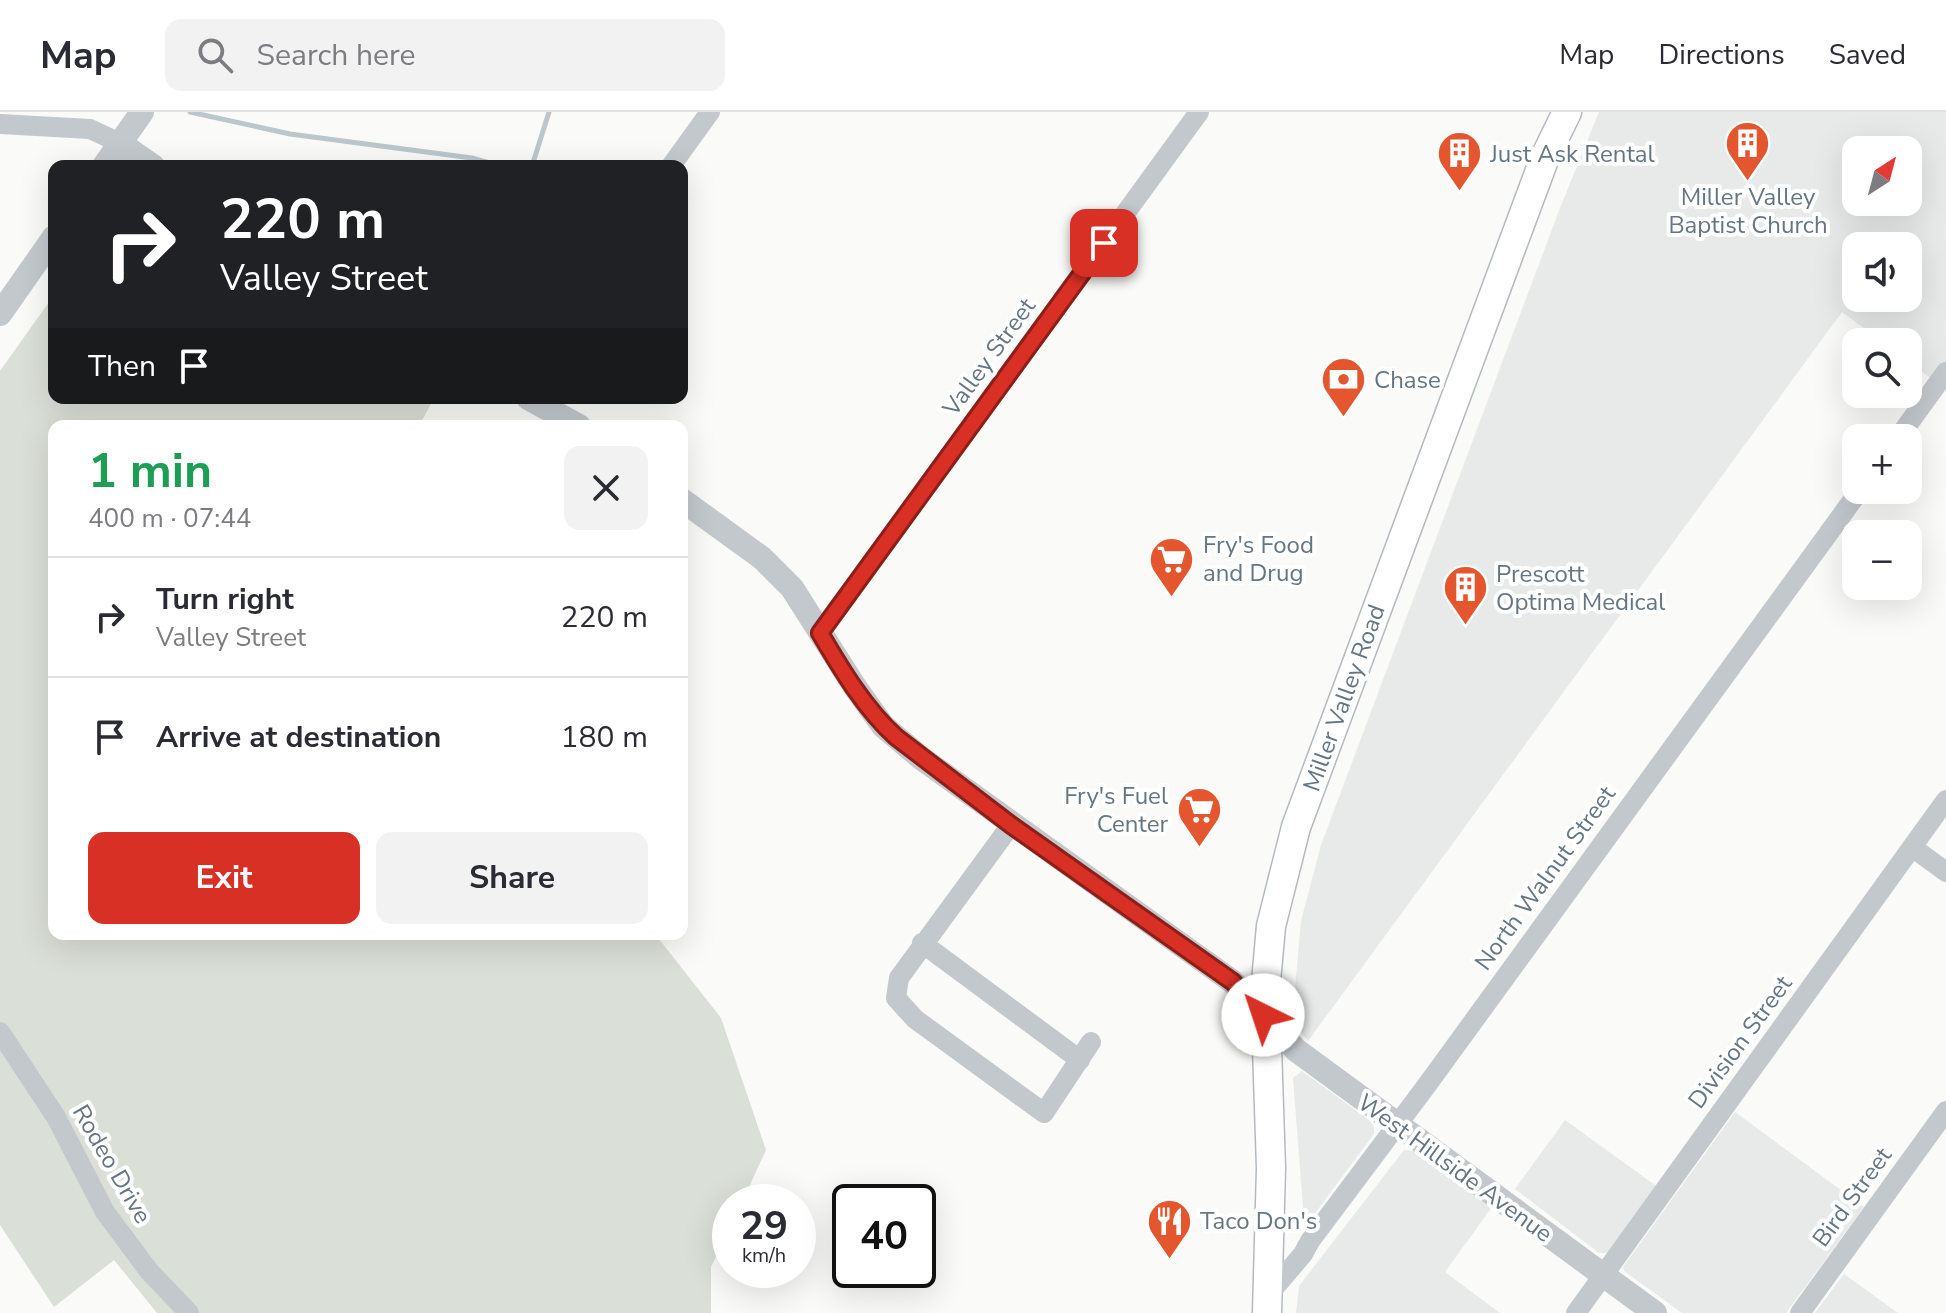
<!DOCTYPE html>
<meta charset="utf-8">
<style>
:root{--surface:#fff;--page:#f2f2f3;--text:#2b2b33;--muted:#7c7c81;--line:#e1e1e2;--accent:#d93025}
body{margin:0;font-family:"Nunito Sans",sans-serif;background:var(--page);color:var(--text);height:100vh;display:flex;flex-direction:column;font-size:30px;white-space:nowrap}
*{box-sizing:border-box;margin:0}
p{font-size:26px;color:var(--muted)}
.icon{flex:none;width:44px;height:44px;fill:none;stroke:currentColor;stroke-width:2;stroke-linecap:round;stroke-linejoin:round}
.map{position:relative;flex:1;overflow:hidden}
.panel{position:absolute;left:48px;top:308px;width:640px;height:520px;display:flex;flex-direction:column;background:var(--surface);border-radius:16px;box-shadow:0 8px 32px #0002}
.panel>*{flex:none}
.top-card{position:absolute;left:48px;top:48px;width:640px;height:244px;border-radius:16px;box-shadow:0 8px 32px #0002;background:#202124;color:#fff;overflow:hidden}
.needle{width:52px;rotate:36deg}
.fabs{position:absolute;left:1842px;top:24px;display:grid;gap:16px}
.fabs a{display:grid;place-items:center;width:80px;height:80px;border-radius:16px;background:var(--surface);box-shadow:0 8px 32px #0002;font-size:40px}
.speed{position:absolute;left:712px;top:1072px;display:flex;gap:16px;font-size:40px;font-weight:700;text-align:center}
.speed>*{display:grid;place-content:center;width:104px;height:104px;border-radius:50%;background:var(--surface);box-shadow:0 8px 32px #0002;line-height:1}
.speed small{font-size:20px;font-weight:400}
.speed .limit{border:4px solid #111;border-radius:12px;background:#fff;color:#111}
.pin{position:absolute;display:grid;place-items:center;width:68px;height:68px;color:#fff;margin:-34px;border-radius:16px;box-shadow:0 4px 12px #0006}
.me{position:absolute;width:88px;margin:-44px;rotate:319deg;stroke-linejoin:round;filter:drop-shadow(0 0 6px #0008)}
.turn{display:flex;align-items:center;gap:28px;height:168px;padding:0 40px;font-size:36px}
.turn .icon{width:104px;height:104px;stroke-width:2.5}
.turn b{display:block;font-size:56px;line-height:68px}
.then{display:flex;align-items:center;height:76px;padding:0 40px;background:#0003;gap:16px;font-size:30px}
.round{display:grid;place-items:center;flex:none;width:84px;height:84px;border-radius:16px;background:var(--page)}
.summary{display:flex;align-items:center;justify-content:space-between;height:136px;padding:0 40px}
h1{font-size:48px;font-weight:700;line-height:60px;color:#1e9e55}
.primary-button{display:flex;gap:16px;margin-top:auto;padding:16px 40px}
.primary-button a{flex:1;height:92px;border-radius:16px;background:var(--accent);color:#fff;font-size:32px;font-weight:700;line-height:92px;text-align:center}
.primary-button a+a{background:var(--page);color:var(--text)}
ul{padding:0;list-style:none}
li{display:flex;align-items:center;gap:24px;height:120px;padding:0 40px;border-top:2px solid var(--line)}
li div{flex:1}
li b{display:block;font-size:30px}
li em{font-style:normal}
header{display:flex;align-items:center;gap:48px;box-sizing:border-box;height:112px;padding:0 40px;background:var(--surface);border-bottom:2px solid var(--line)}
header strong{font-size:38px}
nav{display:flex;gap:44px;margin-inline-start:auto;font-size:28px}
.search{width:560px;height:72px;background:var(--page);display:flex;align-items:center;gap:20px;box-sizing:border-box;padding:0 28px;border-radius:16px;color:var(--muted);font-size:30px}
.map>svg:first-child{display:block}
.built{fill:#e8e9e9;fill-rule:evenodd}
.green{fill:#dadfd7}
.lines{fill:none;stroke-linecap:round;stroke-linejoin:round}
.stream{stroke:#bbc7cb;stroke-width:5}
.secondary-casing{stroke:#b3babf;stroke-width:31}
.minor{stroke:#c3c8cc;stroke-width:20}
.tertiary{stroke:#c3c8cc;stroke-width:24}
.secondary{stroke:#fff;stroke-width:28}
.route-casing{stroke:#8d1f18;stroke-width:20}
.route{stroke:#d93025;stroke-width:14}
.labels{text-anchor:middle;stroke-width:8;stroke-linejoin:round;paint-order:stroke}
.poi-label{font-size:24px;fill:#657683;stroke:#fff;text-anchor:start}
.street-label{font-size:24px;fill:#657683;stroke:#fff}
</style>
<header>
<strong>Map</strong>
<div class="search"><svg class="icon" aria-label="search" viewBox="0 0 24 24"><circle cx="10" cy="10" r="6"/><path d="M15 15l6 6"/></svg>Search here</div>
<nav><a>Map</a><a>Directions</a><a>Saved</a></nav>
</header>
<div class="map">
<svg width="1946" height="1201" viewBox="0 0 1946 1201">
<rect width="100%" height="100%" fill="#fafaf8"/>
<!-- built -->
<path class="built" d="M 1599,0 L 1946,0 L 1946,250 L 1933,268 L 1908,249 L 1908,230 L 1883,230 L 1842,200 L 1308,929 L 1295,913 L 1293,898 L 1301,809 L 1321,733 L 1560,96 ZM 1856,38 L 1908,38 L 1908,90 L 1856,90 ZM 1856,134 L 1908,134 L 1908,186 L 1856,186 Z
M 1302,959 L 1369,1008 L 1374,1015 L 1374,1022 L 1316,1100 L 1304,1108 L 1293,966 Z
M 1735,1000 L 1864,1095 L 1786,1201 L 1682,1201 L 1624,1159 L 1623,1155 Z
M 1565,1008 L 1659,1076 L 1615,1135 L 1607,1141 L 1599,1141 L 1515,1077 Z
M 1404,1038 L 1414,1039 L 1492,1095 L 1445,1160 L 1500,1201 L 1296,1201 L 1299,1174 Z
M 1844,1162 L 1898,1201 L 1815,1201 Z"/>
<!-- green -->
<path class="green" d="M 54,183 L 54,286 L 434,286 L 419,314 L 54,314 L 54,822 L 655,822 L 721,906 L 766,1038 L 742,1090 L 730,1090 L 730,1115 L 711,1155 L 711,1201 L 157,1201 L 114,1148 L 54,1195 L 0,1113 L 0,259 Z"/>
<g class="lines">
<!-- stream -->
<path class="stream" d="M 190,0 L 290,22 L 472,46 L 500,54
M 532,54 L 549,0"/>
<defs>
<path id="secondary" d="M 1267,1201 L 1271,1056 L 1267,935 L 1263,903 L 1271,814 L 1296,715 L 1545,45 L 1567,0"/>
</defs>
<!-- secondary casing -->
<use href="#secondary" class="secondary-casing"/>
<!-- minor -->
<path class="minor" d="M 0,12 L 90,17 L 120,31
M 671,54 L 710,0
M 1898,326 L 1946,260
M 820,521 L 1199,0
M 1011,713 L 899,866 L 896,886 L 915,907 L 1044,1001 L 1091,930
M 1912,735 L 1946,760
M 922,831 L 1080,948
M 0,920 L 56,1005 L 105,1100 L 149,1159 L 189,1201
M 1269,1182 L 1303,1142 L 1310,1129 L 1427,973 L 1860,378
M 1576,1201 L 1946,688
M 1800,1201 L 1946,999"/>
<!-- tertiary -->
<path class="tertiary" d="M 120,31 L 153,54
M 104,54 L 142,0
M 0,202 L 54,125
M 528,286 L 579,314
M 682,388 L 762,446 L 792,476 L 855,575 L 883,614 L 921,646 L 1233,870 L 1296,938 L 1655,1201"/>
<!-- secondary -->
<use href="#secondary" class="secondary"/>
</g>
<g class="lines">
<defs>
<path id="route" d="M 1104,131 L 820,521 C 841,557 865,597 896,625 L 1011,713 L 1233,870 L 1263,903"/>
</defs>
<!-- route casing -->
<use href="#route" class="route-casing"/>
<!-- route -->
<use href="#route" class="route"/>
</g>
<!-- icons -->
<defs>
<symbol id="building-pin" viewBox="-11 -11 22 30"><path d="M0 17L-7.5 6A9.5 9.5 0 1 1 7.5 6Z" fill="#e4572e" stroke="#fff"/><path d="M-4-6H4V6H1V3H-1V6H-4ZM-2.5-4.3h1.7v1.8h-1.7ZM.8-4.3h1.7v1.8H.8ZM-2.5-1h1.7V.8h-1.7ZM.8-1h1.7V.8H.8Z" fill="#fff"/></symbol>
<symbol id="bank-pin" viewBox="-11 -11 22 30"><path d="M0 17L-7.5 6A9.5 9.5 0 1 1 7.5 6Z" fill="#e4572e" stroke="#fff"/><path d="M-6-4H6V4H-6ZM0-2.3a2.3 2.3 0 1 0 0 4.6a2.3 2.3 0 1 0 0-4.6Z" fill="#fff"/></symbol>
<symbol id="supermarket-pin" viewBox="-11 -11 22 30"><path d="M0 17L-7.5 6A9.5 9.5 0 1 1 7.5 6Z" fill="#e4572e" stroke="#fff"/><path d="M-6-5.5h2.5l.6 2H6L4.5 2H-2.5L-4.4-4H-6ZM-1.5 3.2a1.3 1.3 0 1 0 .1 0ZM3 3.2a1.3 1.3 0 1 0 .1 0Z" fill="#fff"/></symbol>
<symbol id="restaurant-pin" viewBox="-11 -11 22 30"><path d="M0 17L-7.5 6A9.5 9.5 0 1 1 7.5 6Z" fill="#e4572e" stroke="#fff"/><path d="M-5-6h1v4h1v-4h1v4h1v-4h1v5L-1.5 .5V6h-2V.5L-5-1ZM5-6V6H3V1.5H1.5Q1.5-4 5-6Z" fill="#fff"/></symbol>
</defs>
<g fill-rule="evenodd">
<use href="#building-pin" x="1722" y="6" width="51" height="69"/>
<use href="#building-pin" x="1434" y="16" width="51" height="69"/>
<use href="#bank-pin" x="1318" y="242" width="51" height="69"/>
<use href="#supermarket-pin" x="1146" y="422" width="51" height="69"/>
<use href="#building-pin" x="1440" y="450" width="51" height="69"/>
<use href="#supermarket-pin" x="1174" y="672" width="51" height="69"/>
<use href="#restaurant-pin" x="1144" y="1084" width="51" height="69"/>
</g>
<g class="labels">
<!-- poi labels -->
<g class="poi-label">
<text x="1490" y="50">Just Ask Rental</text>
<text x="1748" y="93" text-anchor="middle">Miller Valley<tspan x="1748" dy="28">Baptist Church</tspan></text>
<text x="1374" y="276">Chase</text>
<text x="1203" y="441">Fry's Food<tspan x="1203" dy="28">and Drug</tspan></text>
<text x="1496" y="470">Prescott<tspan x="1496" dy="28">Optima Medical</tspan></text>
<text x="1168" y="692" text-anchor="end">Fry's Fuel<tspan x="1168" dy="28">Center</tspan></text>
<text x="1200" y="1117">Taco Don's</text>
</g>
<!-- street labels -->
<g class="street-label">
<text transform="translate(989 245) rotate(-54)" y="8">Valley Street</text>
<text transform="translate(1344 586) rotate(-70)" y="8">Miller Valley Road</text>
<text transform="translate(1545 766) rotate(-54)" y="8">North Walnut Street</text>
<text transform="translate(1740 930) rotate(-54)" y="8">Division Street</text>
<text transform="translate(112 1052) rotate(60)" y="8">Rodeo Drive</text>
<text transform="translate(1455 1056) rotate(36)" y="8">West Hillside Avenue</text>
<text transform="translate(1852 1085) rotate(-54)" y="8">Bird Street</text>
</g>
</g>
</svg>
<div class="fabs">
<a><svg class="needle" viewBox="-14 -14 28 28"><path d="M0-13l5 13h-10z" fill="#e53935"/><path d="M0 13l5-13h-10z" fill="#7c7c81"/></svg></a>
<a><svg class="icon" aria-label="sound" viewBox="0 0 24 24"><path d="M4 9h4l5-4v14l-5-4H4zM17 9q2 3 0 6"/></svg></a>
<a><svg class="icon" aria-label="search" viewBox="0 0 24 24"><circle cx="10" cy="10" r="6"/><path d="M15 15l6 6"/></svg></a>
<a>+</a>
<a>−</a>
</div>
<div class="speed"><div>29<small>km/h</small></div><div class="limit">40</div></div>
<div class="pin" style="left:1104px;top:131px;background:#d93025"><svg class="icon" aria-label="arrive" viewBox="0 0 24 24"><path d="M6 21V4h12l-3 4 3 4H6"/></svg></div>
<svg class="me" style="left:1263px;top:903px" viewBox="-20 -20 40 40"><circle r="19" fill="#fff"/><path d="M0-13L10 11 0 6-10 11z" fill="#d93025"/></svg>
<div class="top-card">
<div class="turn"><svg class="icon" aria-label="right" viewBox="0 0 24 24"><path d="M7 20v-9h11M14 6l5 5-5 5"/></svg><div><b>220 m</b>Valley Street</div></div>
<div class="then">Then<svg class="icon" aria-label="arrive" viewBox="0 0 24 24"><path d="M6 21V4h12l-3 4 3 4H6"/></svg></div>
</div>
<section class="panel">
<div class="summary"><div><h1>1 min</h1><p>400 m · 07:44</p></div><a class="round"><svg class="icon" aria-label="close" viewBox="0 0 24 24"><path d="M6 6l12 12M18 6L6 18"/></svg></a></div>
<ul>
<li><svg class="icon" aria-label="right" viewBox="0 0 24 24"><path d="M7 20v-9h11M14 6l5 5-5 5"/></svg><div><b>Turn right</b><p>Valley Street</p></div><em>220 m</em></li>
<li><svg class="icon" aria-label="arrive" viewBox="0 0 24 24"><path d="M6 21V4h12l-3 4 3 4H6"/></svg><div><b>Arrive at destination</b></div><em>180 m</em></li>
</ul>
<div class="primary-button"><a>Exit</a><a>Share</a></div>
</section>
</div>
